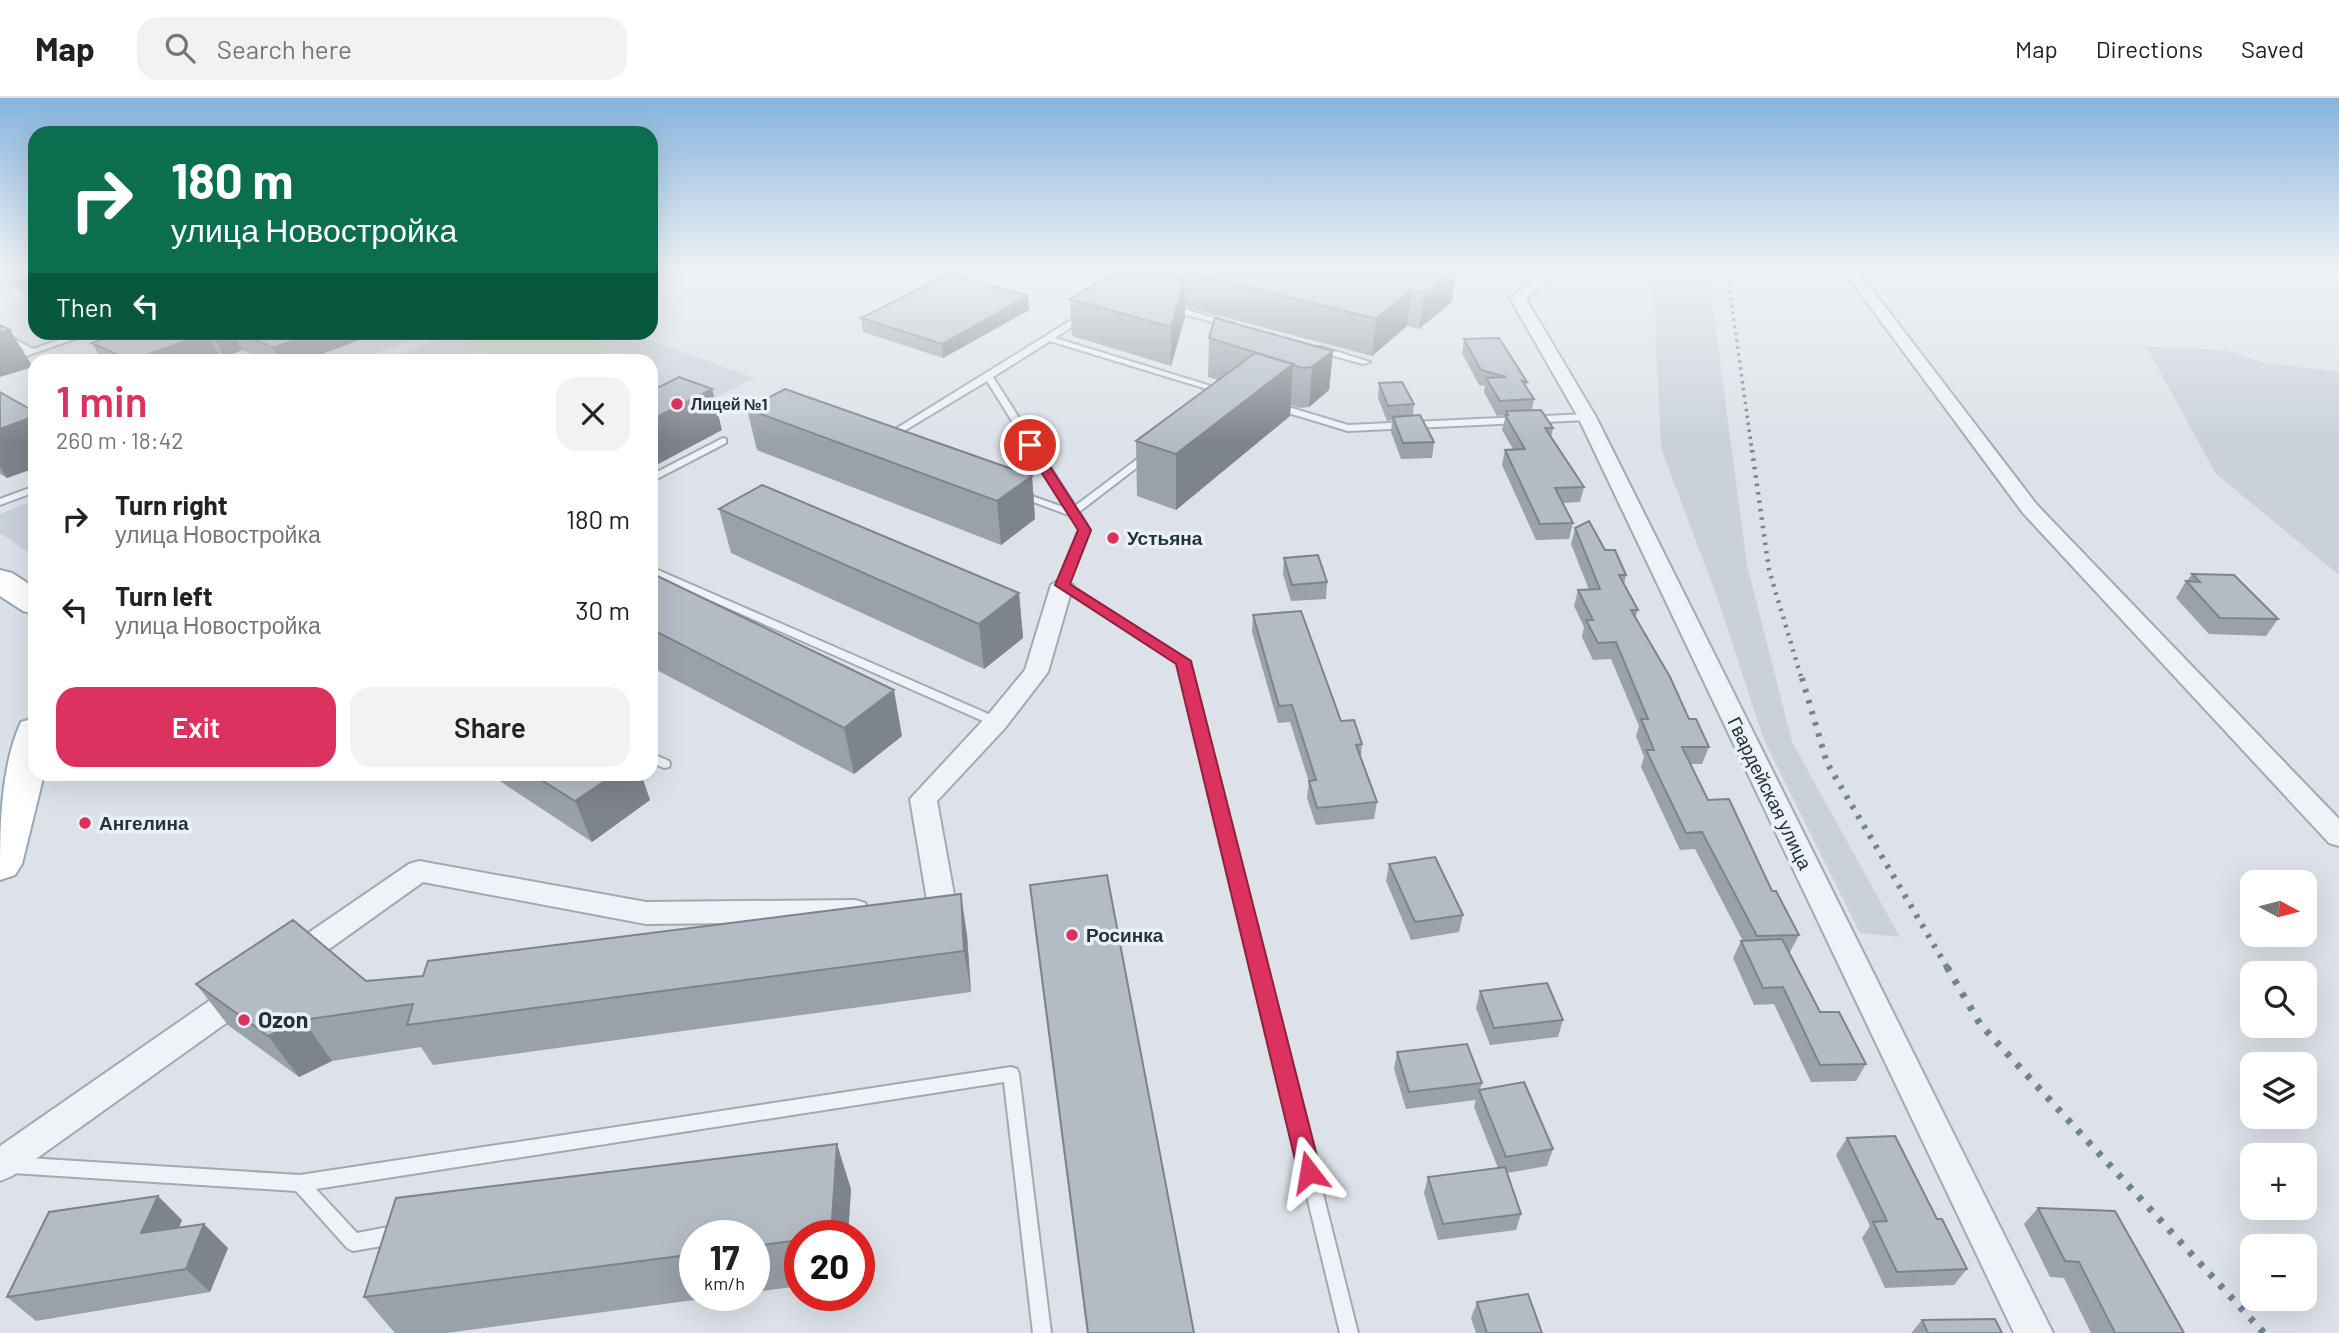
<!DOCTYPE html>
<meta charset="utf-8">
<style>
:root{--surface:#fff;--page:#f2f2f2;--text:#222;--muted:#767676;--line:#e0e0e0;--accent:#dc325f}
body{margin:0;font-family:Barlow,sans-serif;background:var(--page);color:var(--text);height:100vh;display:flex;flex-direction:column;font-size:26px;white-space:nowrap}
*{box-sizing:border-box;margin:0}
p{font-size:23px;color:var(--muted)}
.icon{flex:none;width:38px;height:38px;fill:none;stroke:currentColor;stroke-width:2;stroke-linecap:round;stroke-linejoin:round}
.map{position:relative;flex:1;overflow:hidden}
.side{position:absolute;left:28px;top:256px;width:630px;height:427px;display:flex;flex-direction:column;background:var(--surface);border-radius:21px;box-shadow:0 7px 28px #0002}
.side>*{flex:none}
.banner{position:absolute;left:28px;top:28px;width:630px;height:214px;border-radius:21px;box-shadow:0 7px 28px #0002;background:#0b6e4f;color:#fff;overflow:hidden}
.needle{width:46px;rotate:97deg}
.controls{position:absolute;left:2240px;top:772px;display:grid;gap:14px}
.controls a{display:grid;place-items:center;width:77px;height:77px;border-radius:14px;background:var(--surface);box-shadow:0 7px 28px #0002;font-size:35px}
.speed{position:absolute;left:679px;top:1122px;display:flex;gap:14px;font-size:35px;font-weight:700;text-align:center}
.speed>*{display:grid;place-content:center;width:91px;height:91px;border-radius:50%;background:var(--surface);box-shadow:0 7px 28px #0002;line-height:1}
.speed small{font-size:18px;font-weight:400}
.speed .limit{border:10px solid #d22;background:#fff;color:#111}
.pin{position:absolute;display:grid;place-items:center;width:60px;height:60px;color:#fff;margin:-30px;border:4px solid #fff;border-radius:50%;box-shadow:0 2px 7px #0007}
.me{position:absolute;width:77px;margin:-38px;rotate:346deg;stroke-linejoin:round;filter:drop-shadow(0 0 5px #0008)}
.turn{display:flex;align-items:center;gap:24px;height:147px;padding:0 28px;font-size:32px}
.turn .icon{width:91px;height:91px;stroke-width:2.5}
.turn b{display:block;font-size:49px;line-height:60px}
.then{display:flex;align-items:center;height:66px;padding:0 28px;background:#0003;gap:14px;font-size:26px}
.round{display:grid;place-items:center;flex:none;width:74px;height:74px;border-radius:21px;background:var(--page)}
.head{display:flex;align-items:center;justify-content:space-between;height:119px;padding:0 28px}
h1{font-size:42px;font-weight:600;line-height:52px;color:var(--accent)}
.button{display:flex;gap:14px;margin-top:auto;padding:14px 28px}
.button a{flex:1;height:80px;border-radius:21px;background:var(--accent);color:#fff;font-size:28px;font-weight:600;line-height:80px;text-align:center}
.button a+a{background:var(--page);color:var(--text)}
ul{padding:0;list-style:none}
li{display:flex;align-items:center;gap:21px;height:91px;padding:0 28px}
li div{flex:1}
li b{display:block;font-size:26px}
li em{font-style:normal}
header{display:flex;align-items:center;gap:42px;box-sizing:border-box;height:98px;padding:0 35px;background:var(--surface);border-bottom:2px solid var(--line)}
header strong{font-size:33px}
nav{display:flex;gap:38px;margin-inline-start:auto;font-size:24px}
.search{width:490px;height:63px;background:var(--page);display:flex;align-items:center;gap:18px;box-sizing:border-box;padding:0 24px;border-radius:21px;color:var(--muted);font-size:26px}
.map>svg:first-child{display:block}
.built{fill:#cad1da}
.green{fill:#c4d3bc}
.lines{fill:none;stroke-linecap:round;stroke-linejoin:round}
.lane-casing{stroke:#a1a9b2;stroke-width:4}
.street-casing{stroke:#a1a9b2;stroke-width:4}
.primary-casing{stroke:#9aa8b5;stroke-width:4}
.lane{fill:#eff2f6;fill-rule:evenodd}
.street{fill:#eff2f6;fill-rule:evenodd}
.primary{fill:#fff;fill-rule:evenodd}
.rail-far3{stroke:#748393;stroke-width:3.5;stroke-dasharray:2.5 4.5;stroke-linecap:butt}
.rail-far2{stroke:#748393;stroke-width:4.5;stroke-dasharray:2.5 6;stroke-linecap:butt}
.rail-far1{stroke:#748393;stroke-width:6;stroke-dasharray:3.5 8;stroke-linecap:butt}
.rail{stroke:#748393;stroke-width:7;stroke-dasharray:5 10;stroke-linecap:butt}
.wall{fill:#9aa2a9}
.shaded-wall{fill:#7d848a}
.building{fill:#b3bcc5;stroke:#7d848a;stroke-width:2}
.route{fill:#dc325f;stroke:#8f203e;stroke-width:2}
.poi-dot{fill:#dc325f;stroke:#ebf1f5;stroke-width:2.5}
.labels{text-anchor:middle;stroke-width:7;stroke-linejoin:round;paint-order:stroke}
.far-poi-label{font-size:16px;font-weight:bold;fill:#243140;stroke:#ebf1f5;text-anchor:start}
.poi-label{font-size:19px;font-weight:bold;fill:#243140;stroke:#ebf1f5;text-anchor:start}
.street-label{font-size:19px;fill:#243140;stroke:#ebf1f5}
.near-poi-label{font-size:23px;font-weight:bold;fill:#243140;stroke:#ebf1f5;text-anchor:start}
</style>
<header>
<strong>Map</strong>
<div class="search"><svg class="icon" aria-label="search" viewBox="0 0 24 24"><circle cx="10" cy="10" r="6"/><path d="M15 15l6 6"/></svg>Search here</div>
<nav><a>Map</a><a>Directions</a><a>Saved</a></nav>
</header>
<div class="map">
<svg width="2339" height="1235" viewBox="0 0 2339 1235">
<rect width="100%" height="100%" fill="#dce2e8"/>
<!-- built -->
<path class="built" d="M 1604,172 L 1708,172 L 1747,467 L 1792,644 L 1900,839 L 1860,835 L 1764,642 L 1717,499 L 1661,350 L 1653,186 L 1595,181 Z
M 2053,172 L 2168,172 L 2180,182 L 2058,177 Z
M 156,235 L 430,235 L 359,262 L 75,262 Z
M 456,235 L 631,235 L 754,280 L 651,332 L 651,262 L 385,262 Z
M 2146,248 L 2229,253 L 2265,265 L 2339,274 L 2339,477 L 2216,376 Z
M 35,402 L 35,459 L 0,435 L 0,416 Z"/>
<!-- green -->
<path class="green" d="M 569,234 L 614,252 L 590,262 L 501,262 L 462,247 L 493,235 Z"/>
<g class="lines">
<defs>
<path id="lane" d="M 1167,208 L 1173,208 L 1235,226 L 1228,228 L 1167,212 Z
M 1081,216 L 1088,218 L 1055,240 L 1227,293 L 1220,295 L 1050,243 L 993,279 L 1075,408 L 1144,356 L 1147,355 L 1152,358 L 1079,414 L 1090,432 L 1068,486 L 1189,563 L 1358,1235 L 1340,1235 L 1178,565 L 1057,487 L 1080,432 L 1071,418 L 1015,397 L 1020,394 L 1066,410 L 987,283 L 889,342 L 883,342 L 881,340 Z
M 0,233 L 33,251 L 82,234 L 95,234 L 0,267 L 0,261 L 25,253 L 0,238 Z
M 1316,249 L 1322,249 L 1370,264 L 1363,266 L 1316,253 Z
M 1275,305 L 1348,327 L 1587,316 L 1592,319 L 1587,322 L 1348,333 L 1272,310 L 1271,308 Z
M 723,340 L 726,341 L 726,345 L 651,384 L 651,377 Z
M 35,388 L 35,394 L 0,407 L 0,401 Z
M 651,469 L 1000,621 L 1002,624 L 996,628 L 992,627 L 651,476 Z
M 651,655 L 669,663 L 670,666 L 669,669 L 664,670 L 651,664 Z
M 1011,969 L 1017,971 L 1019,976 L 1051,1235 L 1033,1235 L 1004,984 L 316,1091 L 357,1135 L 399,1127 L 405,1130 L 408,1136 L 405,1142 L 399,1145 L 353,1153 L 347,1150 L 296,1093 L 12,1075 L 6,1073 L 3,1067 L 6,1061 L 12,1059 L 300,1077 Z"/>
<path id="street" d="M 1545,172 L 1561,172 L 1526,201 L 1596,319 L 2053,1235 L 2014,1235 L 1578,319 L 1510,200 Z
M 1843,172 L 1857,172 L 2037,407 L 2339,721 L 2339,748 L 2329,745 L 2023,415 Z
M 1062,480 L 1073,487 L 1048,574 L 1005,630 L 937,703 L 957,813 L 953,821 L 926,824 L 916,821 L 912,813 L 916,805 L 927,802 L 910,701 L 987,618 L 1025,572 L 1051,487 Z
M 419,763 L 646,804 L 855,802 L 865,805 L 869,813 L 865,821 L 855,824 L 646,826 L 423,784 L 304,869 L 293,873 L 282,869 L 278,861 L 282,853 L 409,766 Z
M 246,882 L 257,885 L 261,894 L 257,903 L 12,1078 L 0,1083 L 0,1048 L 235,885 Z"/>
<path id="primary" d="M 0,472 L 12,475 L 35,490 L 35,516 L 23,513 L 0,498 Z
M 35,620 L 35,676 L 44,676 L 22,766 L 15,777 L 0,782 C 0,731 0,670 21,624 Z"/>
</defs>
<!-- lane casing -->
<use href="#lane" class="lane-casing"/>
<!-- street casing -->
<use href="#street" class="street-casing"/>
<!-- primary casing -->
<use href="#primary" class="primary-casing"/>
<!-- lane -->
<use href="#lane" class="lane"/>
<!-- street -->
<use href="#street" class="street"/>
<!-- primary -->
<use href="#primary" class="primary"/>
<!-- rail-far3 -->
<path class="rail-far3" d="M 1727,172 L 1752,353"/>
<!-- rail-far2 -->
<path class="rail-far2" d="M 1752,352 L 1769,472 L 1802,582"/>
<!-- rail-far1 -->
<path class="rail-far1" d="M 1802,580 L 1827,665 L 1948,871"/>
<!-- rail -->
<path class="rail" d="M 1947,869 L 1980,926 L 2264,1235"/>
</g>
<!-- wall -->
<path class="wall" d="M 0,172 L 35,172 L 35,200 L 0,181 Z
M 1120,172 L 1456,172 L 1452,204 L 1419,231 L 1407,228 L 1372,258 L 1185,209 L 1185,219 L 1171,268 L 1072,238 L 1070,201 Z
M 1028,198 L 1029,212 L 943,260 L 863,234 L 861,220 Z
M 123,234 L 380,234 L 306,262 L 264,262 L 242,252 L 224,259 L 218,256 L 201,262 L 102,262 L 92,245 Z
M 1209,240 L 1333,253 L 1329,292 L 1309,309 L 1300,310 L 1291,307 L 1290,318 L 1176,412 L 1137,398 L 1136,343 L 1218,282 L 1208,279 Z
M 1464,241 L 1527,284 L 1526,289 L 1534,301 L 1532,312 L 1553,330 L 1551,340 L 1584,389 L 1580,404 L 1563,405 L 1573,425 L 1569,441 L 1536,442 L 1502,367 L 1505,352 L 1513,351 L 1502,332 L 1506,317 L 1497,318 L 1484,294 L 1485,288 L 1479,287 L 1462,255 Z
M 1379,285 L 1414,306 L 1413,318 L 1434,344 L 1432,360 L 1401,361 L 1391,334 L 1392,322 L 1387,323 L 1378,300 Z
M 0,294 L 35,314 L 35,370 L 7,380 L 0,376 Z
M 747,311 L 1032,378 L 1035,421 L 1001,447 L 757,352 Z
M 719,411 L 1019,495 L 1023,540 L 984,571 L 731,455 Z
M 1575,430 L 1605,452 L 1626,477 L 1624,486 L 1638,512 L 1635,520 L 1689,621 L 1709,649 L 1702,666 L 1690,666 L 1708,702 L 1772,793 L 1799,837 L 1790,854 L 1789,854 L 1820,914 L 1866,966 L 1856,983 L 1811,984 L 1774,906 L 1754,907 L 1733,860 L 1741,843 L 1743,843 L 1695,751 L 1680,752 L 1641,669 L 1644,659 L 1636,638 L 1639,628 L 1611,561 L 1593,562 L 1582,539 L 1584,529 L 1574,508 L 1578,492 L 1589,492 L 1571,446 Z
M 1284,460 L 1327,484 L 1326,501 L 1291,503 L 1283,476 Z
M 651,475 L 902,638 L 854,676 L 651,569 Z
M 2192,476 L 2278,521 L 2266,538 L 2209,536 L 2176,500 L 2186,483 L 2187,483 Z
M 1253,517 L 1341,623 L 1362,646 L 1361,659 L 1377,704 L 1374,721 L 1316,727 L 1307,700 L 1309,684 L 1290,624 L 1278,625 L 1252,534 Z
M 489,676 L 641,676 L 650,702 L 592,744 Z
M 1389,766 L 1463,817 L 1459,834 L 1411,842 L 1386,783 Z
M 1030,787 L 1194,1235 L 1087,1235 L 1035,834 Z
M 967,837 L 971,894 L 433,967 L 421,949 L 332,963 L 299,979 L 228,927 L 196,886 L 366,883 Z
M 1480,893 L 1563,922 L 1558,939 L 1490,947 L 1476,910 Z
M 1397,954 L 1482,985 L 1480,991 L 1553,1051 L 1547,1068 L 1507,1075 L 1521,1116 L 1516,1132 L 1438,1142 L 1424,1095 L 1428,1079 L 1498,1070 L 1474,1009 L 1476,1002 L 1406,1011 L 1394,971 Z
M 1847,1040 L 1937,1121 L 1967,1171 L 1954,1187 L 1885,1190 L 1862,1140 L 1870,1128 L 1836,1057 Z
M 851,1091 L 848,1138 L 800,1138 L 800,1188 L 754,1194 L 754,1138 L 695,1138 L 695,1197 L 732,1197 L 447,1235 L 395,1235 L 364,1199 Z
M 2038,1110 L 2184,1235 L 2091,1235 L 2064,1180 L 2050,1179 L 2024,1126 Z
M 182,1122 L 179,1130 L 228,1150 L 210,1194 L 36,1223 L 7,1199 Z
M 1477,1204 L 1542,1235 L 1476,1235 L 1471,1220 Z
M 1922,1222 L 2002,1235 L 1911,1235 Z"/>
<!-- shaded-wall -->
<path class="shaded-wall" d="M 25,172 L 35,172 L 35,189 Z
M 1454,172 L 1456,172 L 1452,204 L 1419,231 L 1424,195 Z
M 1185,182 L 1185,219 L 1171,268 L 1171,229 Z
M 1411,192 L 1407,228 L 1372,258 L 1376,221 Z
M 1028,198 L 1029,212 L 943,260 L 942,246 Z
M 10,232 L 33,269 L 0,279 L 0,235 Z
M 222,234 L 233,234 L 242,252 L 224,259 L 213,238 Z
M 315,234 L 380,234 L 306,262 L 279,262 L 273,250 Z
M 207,235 L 218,256 L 201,262 L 132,262 Z
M 1333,253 L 1329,292 L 1309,309 L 1312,269 Z
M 1293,266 L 1290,318 L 1176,412 L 1176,356 Z
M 712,291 L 722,332 L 651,370 L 651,322 Z
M 35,318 L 35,370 L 7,380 L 0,369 L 0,331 Z
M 1032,378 L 1035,421 L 1001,447 L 997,403 Z
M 1019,495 L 1023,540 L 984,571 L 979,526 Z
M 894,592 L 902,638 L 854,676 L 844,630 Z
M 615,676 L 641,676 L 650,702 L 592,744 L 575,703 Z
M 961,796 L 967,837 L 971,894 L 964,853 Z
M 303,922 L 332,963 L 299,979 L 268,938 Z
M 837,1046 L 851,1091 L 848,1138 L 831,1138 Z
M 158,1098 L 182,1122 L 166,1159 L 141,1135 Z
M 204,1126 L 228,1150 L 210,1194 L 186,1171 Z"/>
<!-- building -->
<path class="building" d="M 1120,172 L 1147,172 L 1185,182 L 1171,229 L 1070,201 Z
M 1178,172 L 1454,172 L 1424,195 L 1411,192 L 1376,221 Z
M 949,176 L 1028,198 L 942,246 L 861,220 Z
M 1215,220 L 1333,253 L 1312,269 L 1303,270 L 1292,267 L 1293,266 L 1209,240 Z
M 0,227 L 10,232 L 0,235 Z
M 123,234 L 222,234 L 213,238 L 207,235 L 132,262 L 129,262 L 92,245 Z
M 239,234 L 315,234 L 273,250 Z
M 1499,240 L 1527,284 L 1522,283 L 1534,301 L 1500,303 L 1486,280 L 1506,279 L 1481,272 L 1464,241 Z
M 1255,255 L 1293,266 L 1176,356 L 1136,343 Z
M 679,279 L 712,291 L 651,322 L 651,293 Z
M 1402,284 L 1414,306 L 1388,308 L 1379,285 Z
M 785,291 L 1032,378 L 997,403 L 747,311 Z
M 0,294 L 35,314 L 35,318 L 0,331 Z
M 1541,312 L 1553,330 L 1545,330 L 1584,389 L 1555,390 L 1573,425 L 1540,426 L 1505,352 L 1525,351 L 1505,317 L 1508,317 L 1506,313 Z
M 1420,317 L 1434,344 L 1403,345 L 1393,319 Z
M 762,387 L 1019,495 L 979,526 L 719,411 Z
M 1589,423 L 1605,452 L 1615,452 L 1626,477 L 1619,477 L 1638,512 L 1631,512 L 1670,579 L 1689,621 L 1696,621 L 1709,649 L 1682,649 L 1708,702 L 1729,701 L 1772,793 L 1776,793 L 1799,837 L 1757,838 L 1702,734 L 1686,735 L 1646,652 L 1654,652 L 1641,621 L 1648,621 L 1616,544 L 1598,545 L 1586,522 L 1593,522 L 1578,492 L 1600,491 L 1575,430 Z
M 1318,457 L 1327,484 L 1292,487 L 1284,460 Z
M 651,475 L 894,592 L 844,630 L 651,531 Z
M 2192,476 L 2234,477 L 2278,521 L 2220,520 L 2186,483 L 2200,484 Z
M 1301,513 L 1341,623 L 1354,622 L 1362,646 L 1356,647 L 1377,704 L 1317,710 L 1309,683 L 1316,682 L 1292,607 L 1279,608 L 1253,517 Z
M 532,676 L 615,676 L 575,703 Z
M 1435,759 L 1463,817 L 1415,824 L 1389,766 Z
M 1107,777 L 1194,1235 L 1088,1235 L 1030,787 Z
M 961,796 L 964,853 L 407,927 L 413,906 L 303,922 L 268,938 L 196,886 L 293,822 L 366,883 L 423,878 L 428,863 Z
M 1782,841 L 1820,914 L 1839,914 L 1866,966 L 1820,967 L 1783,889 L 1763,890 L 1741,843 Z
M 1547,885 L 1563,922 L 1494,930 L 1480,893 Z
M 1467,946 L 1482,985 L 1409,994 L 1397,954 Z
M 1524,984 L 1553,1051 L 1506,1059 L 1479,992 Z
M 1895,1038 L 1937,1121 L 1942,1121 L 1967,1171 L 1897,1174 L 1873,1124 L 1887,1123 L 1847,1040 Z
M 837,1046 L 831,1138 L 800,1138 L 800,1142 L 754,1148 L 754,1138 L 695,1138 L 695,1156 L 364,1199 L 396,1100 Z
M 1505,1069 L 1521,1116 L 1443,1126 L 1428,1079 Z
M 158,1098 L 141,1135 L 204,1126 L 186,1171 L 7,1199 L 49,1114 Z
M 2038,1110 L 2115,1113 L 2184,1235 L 2115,1235 L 2079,1164 L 2065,1163 Z
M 1528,1196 L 1542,1235 L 1487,1235 L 1477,1204 Z
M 1995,1221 L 2002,1235 L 1928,1235 L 1922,1222 Z"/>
<!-- sky -->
<linearGradient id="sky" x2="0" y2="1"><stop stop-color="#85b4dd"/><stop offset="0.5" stop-color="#eff2f5"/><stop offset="1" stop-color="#eff2f5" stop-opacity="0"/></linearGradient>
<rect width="2339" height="345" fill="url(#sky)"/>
<!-- route -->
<path class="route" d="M 1026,344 L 1034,344 L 1091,432 L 1070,486 L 1191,563 L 1321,1074 L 1317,1082 L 1309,1085 L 1301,1082 L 1298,1074 L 1176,566 L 1055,487 L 1078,432 L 1024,347 Z"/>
<!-- markers -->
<g class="poi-dot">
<circle cx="677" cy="306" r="7"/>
<circle cx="1113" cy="440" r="7"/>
<circle cx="85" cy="725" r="7"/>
<circle cx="1072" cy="837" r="7"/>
<circle cx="244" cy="922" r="7"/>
</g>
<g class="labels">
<!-- far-poi labels -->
<g class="far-poi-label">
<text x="691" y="312">Лицей №1</text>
</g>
<!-- poi labels -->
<g class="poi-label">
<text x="1127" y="447">Устьяна</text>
<text x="99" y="732">Ангелина</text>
<text x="1086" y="844">Росинка</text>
</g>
<!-- street labels -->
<g class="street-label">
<text transform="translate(1770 695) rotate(64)" y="7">Гвардейская улица</text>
</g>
<!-- near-poi labels -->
<g class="near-poi-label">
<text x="258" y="930">Ozon</text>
</g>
</g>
</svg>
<div class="controls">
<a><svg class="needle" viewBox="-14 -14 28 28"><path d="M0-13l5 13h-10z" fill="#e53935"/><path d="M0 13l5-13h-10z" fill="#767676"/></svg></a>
<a><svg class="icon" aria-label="search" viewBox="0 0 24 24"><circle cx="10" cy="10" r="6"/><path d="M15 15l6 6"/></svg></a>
<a><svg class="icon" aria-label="layers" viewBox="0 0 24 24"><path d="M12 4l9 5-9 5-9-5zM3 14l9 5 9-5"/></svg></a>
<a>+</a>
<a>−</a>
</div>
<div class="speed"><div>17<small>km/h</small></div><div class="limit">20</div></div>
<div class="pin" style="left:1030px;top:347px;background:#d93025"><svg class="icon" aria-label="arrive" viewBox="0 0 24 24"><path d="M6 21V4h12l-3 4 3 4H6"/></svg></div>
<svg class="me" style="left:1309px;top:1074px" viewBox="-20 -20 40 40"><path d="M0-17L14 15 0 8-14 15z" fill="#dc325f" stroke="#fff" stroke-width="4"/></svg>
<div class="banner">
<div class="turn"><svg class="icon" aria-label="right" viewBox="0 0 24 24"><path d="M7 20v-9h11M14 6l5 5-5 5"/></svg><div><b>180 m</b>улица Новостройка</div></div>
<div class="then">Then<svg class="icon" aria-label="left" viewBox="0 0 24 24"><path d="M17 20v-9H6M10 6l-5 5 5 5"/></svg></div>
</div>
<section class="side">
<div class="head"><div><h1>1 min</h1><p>260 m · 18:42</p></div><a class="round"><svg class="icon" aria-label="close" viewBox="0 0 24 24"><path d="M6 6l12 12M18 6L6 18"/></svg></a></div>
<ul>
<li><svg class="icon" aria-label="right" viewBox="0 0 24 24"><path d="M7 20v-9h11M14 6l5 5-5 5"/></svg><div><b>Turn right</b><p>улица Новостройка</p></div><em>180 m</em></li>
<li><svg class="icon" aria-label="left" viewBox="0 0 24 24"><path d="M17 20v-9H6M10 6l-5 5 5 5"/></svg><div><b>Turn left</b><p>улица Новостройка</p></div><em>30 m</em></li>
</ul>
<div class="button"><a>Exit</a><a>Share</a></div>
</section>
</div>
